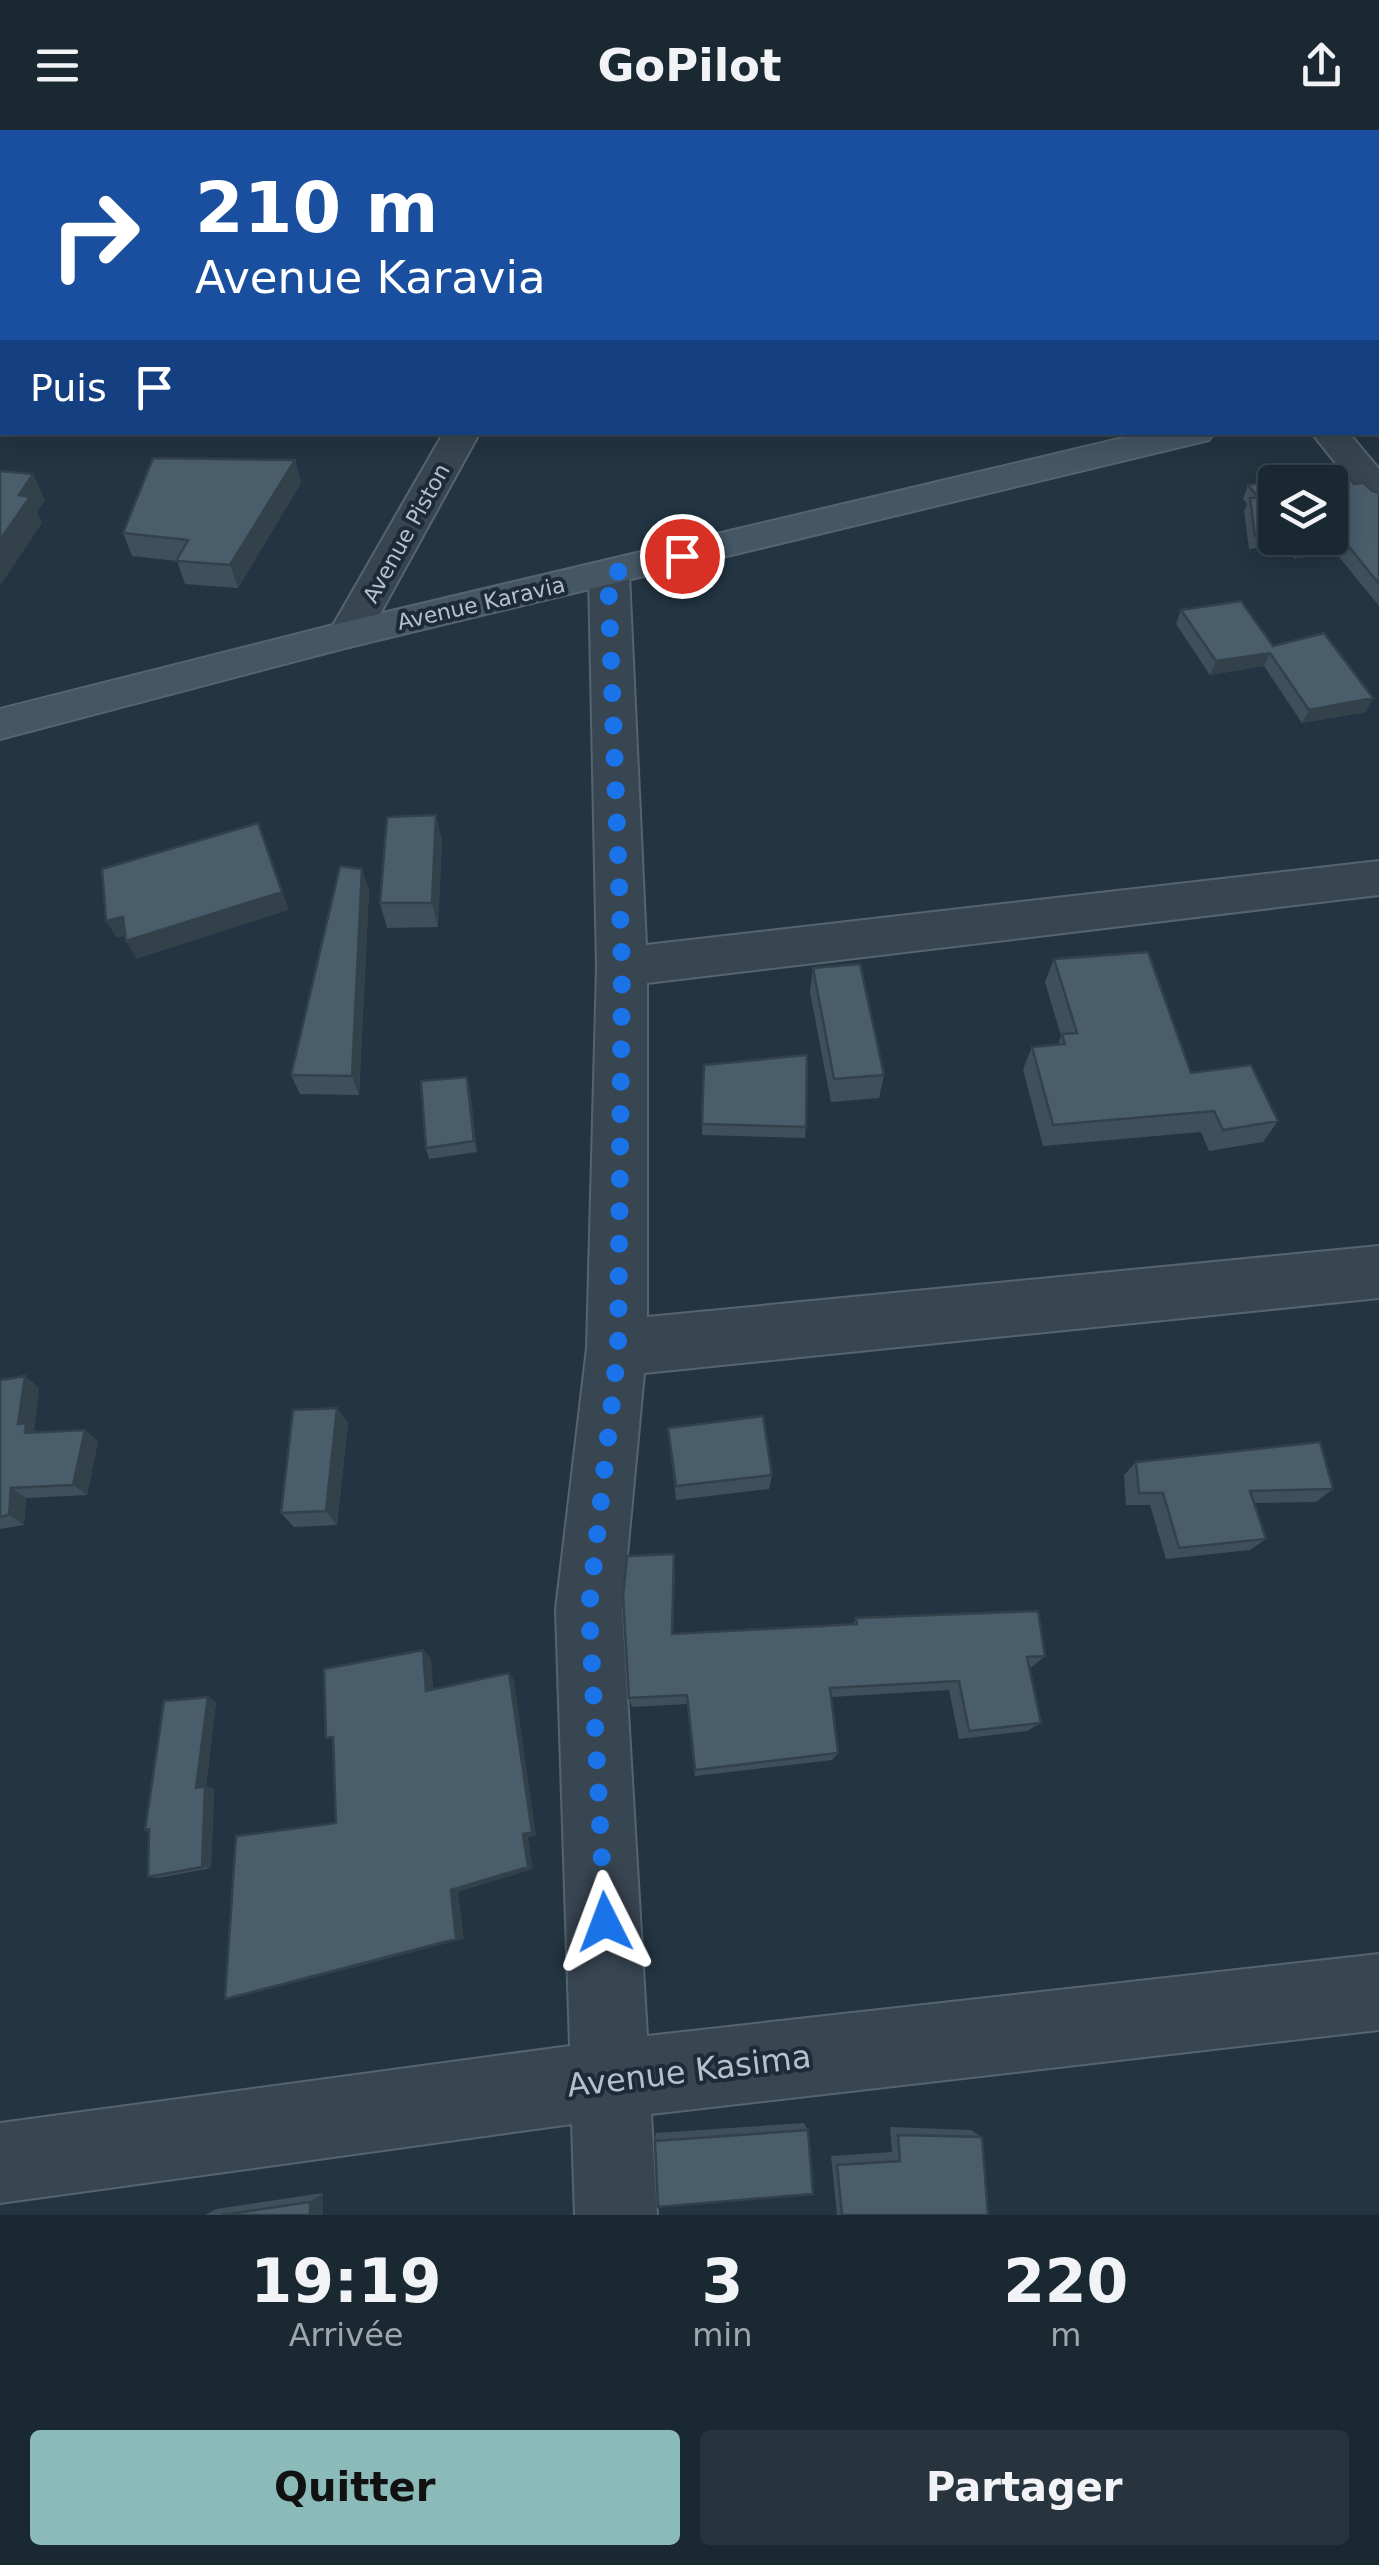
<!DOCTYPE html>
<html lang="fr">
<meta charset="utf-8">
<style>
:root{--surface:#1a2832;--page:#27343e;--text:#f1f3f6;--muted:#9fa6ac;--line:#38444d;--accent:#8bbbb9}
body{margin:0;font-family:"DejaVu Sans",sans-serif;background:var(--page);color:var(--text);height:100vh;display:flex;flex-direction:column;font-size:38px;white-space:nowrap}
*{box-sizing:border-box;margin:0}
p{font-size:32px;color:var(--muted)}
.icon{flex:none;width:55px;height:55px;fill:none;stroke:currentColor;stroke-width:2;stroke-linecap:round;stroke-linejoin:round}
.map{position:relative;height:2085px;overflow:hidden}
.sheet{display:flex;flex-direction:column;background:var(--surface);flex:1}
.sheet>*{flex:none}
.hud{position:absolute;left:0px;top:0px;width:1380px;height:305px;box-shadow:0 5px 25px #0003,0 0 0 2px var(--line);background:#1a4fa0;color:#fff;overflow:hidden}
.tools{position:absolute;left:1258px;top:335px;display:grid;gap:20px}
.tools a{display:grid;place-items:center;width:90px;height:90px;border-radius:10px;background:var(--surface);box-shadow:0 5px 25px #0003,0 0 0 2px var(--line);font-size:50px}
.pin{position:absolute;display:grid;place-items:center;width:85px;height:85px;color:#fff;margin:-42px;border:5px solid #fff;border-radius:50%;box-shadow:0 2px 10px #0007}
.me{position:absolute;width:110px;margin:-55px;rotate:357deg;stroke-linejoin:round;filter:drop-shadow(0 0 8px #0008)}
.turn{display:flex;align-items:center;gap:35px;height:210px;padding:0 30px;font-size:45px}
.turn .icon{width:130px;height:130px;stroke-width:2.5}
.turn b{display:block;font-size:70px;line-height:85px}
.then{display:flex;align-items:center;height:95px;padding:0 30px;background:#0003;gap:20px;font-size:38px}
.eta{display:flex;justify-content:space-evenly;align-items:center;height:170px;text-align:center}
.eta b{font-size:60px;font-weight:600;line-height:70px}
.primary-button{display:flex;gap:20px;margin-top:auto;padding:20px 30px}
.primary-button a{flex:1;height:115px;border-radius:10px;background:var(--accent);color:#111;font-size:40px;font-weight:600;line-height:115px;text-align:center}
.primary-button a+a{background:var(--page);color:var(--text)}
header{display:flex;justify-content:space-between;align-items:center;height:130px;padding:0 30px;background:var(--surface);font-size:45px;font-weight:600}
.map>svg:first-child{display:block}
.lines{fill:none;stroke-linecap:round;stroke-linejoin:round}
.street-casing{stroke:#55646f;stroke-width:4}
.secondary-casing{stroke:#55646f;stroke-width:4}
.street{fill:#384652;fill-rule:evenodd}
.secondary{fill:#455665;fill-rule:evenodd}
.wall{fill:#3f505c;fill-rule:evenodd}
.shaded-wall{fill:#33414b}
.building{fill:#495d6b;stroke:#33414b;stroke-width:2.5}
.route{stroke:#1a73e8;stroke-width:18;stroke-dasharray:0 32.4}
.labels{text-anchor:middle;stroke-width:8;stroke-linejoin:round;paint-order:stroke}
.far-street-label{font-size:22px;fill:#b4c1cc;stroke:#1c2b37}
.near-street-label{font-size:32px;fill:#b4c1cc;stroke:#1c2b37}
</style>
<header><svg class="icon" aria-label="menu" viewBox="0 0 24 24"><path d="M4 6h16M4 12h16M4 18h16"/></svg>GoPilot<svg class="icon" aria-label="share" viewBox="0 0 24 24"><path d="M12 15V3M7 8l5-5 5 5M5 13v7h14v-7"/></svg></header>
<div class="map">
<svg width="1379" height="2085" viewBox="0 0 1379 2085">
<rect width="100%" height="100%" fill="#233542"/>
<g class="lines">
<defs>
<path id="street" d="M 848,0 L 902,0 L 903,2 L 850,2 Z
M 1378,107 L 1379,107 L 1379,125 L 1378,125 Z
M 1378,238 L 1379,238 L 1379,261 L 1378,261 Z
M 444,302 L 480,302 L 364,513 L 349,517 L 334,513 L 328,504 Z
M 1311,302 L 1348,302 L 1379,339 L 1379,374 L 1366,371 Z
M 609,432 L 623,435 L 629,444 L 646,815 L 1379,731 L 1379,765 L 647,853 L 647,1187 L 1379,1116 L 1379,1168 L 644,1243 L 622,1479 L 647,1906 L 1379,1824 L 1379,1900 L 651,1984 L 657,2085 L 575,2085 L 572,1994 L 0,2073 L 0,1993 L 570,1916 L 556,1479 L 587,1218 L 597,837 L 589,444 L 595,435 Z"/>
<path id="secondary" d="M 1378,275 L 1379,275 L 1379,297 L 1378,297 Z
M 1148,302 L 1214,302 L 1209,310 L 349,517 L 0,609 L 0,579 L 349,491 Z"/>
</defs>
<!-- street casing -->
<use href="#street" class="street-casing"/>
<!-- secondary casing -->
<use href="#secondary" class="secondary-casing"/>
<!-- street -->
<use href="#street" class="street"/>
<!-- secondary -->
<use href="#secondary" class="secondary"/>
</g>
<!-- wall -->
<path class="wall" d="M 1281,0 L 1379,0 L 1379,44 L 1378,44 L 1378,2 L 1283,2 Z
M 295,330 L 301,353 L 238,458 L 185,454 L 177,431 L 132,426 L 123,403 Z
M 1340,337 L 1354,354 L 1364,353 L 1372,361 L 1379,363 L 1379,476 L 1335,422 L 1295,429 L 1283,415 L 1249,419 L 1244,381 L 1247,374 L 1243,369 L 1248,355 ZM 1275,352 L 1330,352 L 1330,408 L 1275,408 Z
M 1181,480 L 1273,516 L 1366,582 L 1302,593 L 1264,536 L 1210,545 L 1176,494 Z
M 442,710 L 438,797 L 387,798 L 380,773 Z
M 369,760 L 359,965 L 300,964 L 291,945 Z
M 1054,829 L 1191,943 L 1278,991 L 1263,1012 L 1209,1021 L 1201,1002 L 1043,1016 L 1023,939 L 1032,917 L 1058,915 L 1061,906 L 1045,852 Z
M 813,838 L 884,945 L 879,968 L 831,972 L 810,862 Z
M 704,935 L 806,997 L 805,1008 L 702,1005 Z
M 470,959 L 477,1022 L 429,1029 L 426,1018 Z
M 25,1246 L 39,1258 L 34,1299 L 38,1302 L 85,1300 L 98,1311 L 87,1365 L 26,1368 L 24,1395 L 0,1399 L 0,1250 Z
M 337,1278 L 348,1293 L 337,1395 L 294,1397 L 281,1383 Z
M 668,1298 L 772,1345 L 769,1359 L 676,1370 Z
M 1136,1332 L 1333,1359 L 1316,1372 L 1254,1373 L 1266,1409 L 1250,1420 L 1166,1429 L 1150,1375 L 1126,1375 L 1124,1345 Z
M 675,1437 L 673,1504 L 853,1494 L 856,1488 L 1045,1526 L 1032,1537 L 1029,1537 L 1041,1593 L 1027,1601 L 959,1609 L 949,1560 L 831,1567 L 838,1623 L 832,1630 L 695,1646 L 687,1574 L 632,1577 L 629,1568 Z
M 208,1567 L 216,1572 L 206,1656 L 214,1659 L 211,1738 L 158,1748 L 148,1747 L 149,1700 L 145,1700 Z
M 804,1993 L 808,2000 L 655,2011 L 656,2003 Z
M 890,1997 L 971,2000 L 982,2007 L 988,2085 L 837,2085 L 831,2026 L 892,2022 Z
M 323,2063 L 323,2085 L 205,2085 L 216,2079 Z"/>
<!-- shaded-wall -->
<path class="shaded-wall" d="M 295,330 L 301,353 L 238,458 L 230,435 Z
M 33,344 L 45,370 L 37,382 L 42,393 L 0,456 L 0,410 L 19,365 Z
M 1342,408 L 1335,422 L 1295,429 L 1301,416 Z
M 1270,523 L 1264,536 L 1210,545 L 1216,531 Z
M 1373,568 L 1366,582 L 1302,593 L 1309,580 Z
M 436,685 L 442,710 L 438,797 L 432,773 Z
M 258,693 L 289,780 L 136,829 L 126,811 Z
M 362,739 L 369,760 L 359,965 L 352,946 Z
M 123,787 L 133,804 L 117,808 L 106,791 Z
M 467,947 L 470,959 L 477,1022 L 474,1011 Z
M 25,1246 L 39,1258 L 34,1299 L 40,1304 L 25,1303 L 18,1294 Z
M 337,1278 L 348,1293 L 337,1395 L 326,1381 Z
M 85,1300 L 98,1311 L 87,1365 L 73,1355 Z
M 11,1358 L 26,1368 L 24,1395 L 9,1385 Z
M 423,1520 L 431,1528 L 434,1568 L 426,1561 Z
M 509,1543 L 514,1550 L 536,1705 L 528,1708 L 533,1739 L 458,1762 L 464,1809 L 239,1867 L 225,1869 L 451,1760 L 523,1704 Z
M 208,1567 L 216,1572 L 206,1656 L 214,1659 L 211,1738 L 202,1737 L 196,1658 Z
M 323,2063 L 323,2085 L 310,2085 L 310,2072 Z"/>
<!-- building -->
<path class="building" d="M 314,0 L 339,2 L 312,2 Z
M 1293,0 L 1379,0 L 1379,32 L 1378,32 L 1378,2 L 1294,2 Z
M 153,328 L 295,330 L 230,435 L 176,431 L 188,410 L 123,403 Z
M 1340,337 L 1354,354 L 1364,353 L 1372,361 L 1379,363 L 1379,454 L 1342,408 L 1301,416 L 1294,408 L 1330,408 L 1330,352 L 1275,352 L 1275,403 L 1255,406 L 1250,368 L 1258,367 L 1248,355 Z
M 0,341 L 33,344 L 19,365 L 30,367 L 0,410 Z
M 1241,471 L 1273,516 L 1324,503 L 1373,568 L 1309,580 L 1270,523 L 1216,531 L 1181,480 Z
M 436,685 L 432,773 L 380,773 L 387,687 Z
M 258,693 L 282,762 L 126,811 L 123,787 L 106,791 L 102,739 Z
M 340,736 L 362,739 L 352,946 L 291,945 Z
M 1148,822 L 1191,943 L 1251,935 L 1278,991 L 1223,1000 L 1214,981 L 1053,995 L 1032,917 L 1065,914 L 1062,904 L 1077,903 L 1054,829 Z
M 860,834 L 884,945 L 834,949 L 813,838 Z
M 807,925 L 806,997 L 702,994 L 704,935 Z
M 467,947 L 474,1011 L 426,1018 L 421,951 Z
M 25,1246 L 18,1294 L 26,1293 L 25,1303 L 85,1300 L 73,1355 L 11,1358 L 9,1385 L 0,1387 L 0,1250 Z
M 337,1278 L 326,1381 L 281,1383 L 293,1280 Z
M 763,1286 L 772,1345 L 676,1356 L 668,1298 Z
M 1320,1312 L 1333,1359 L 1250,1361 L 1266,1409 L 1179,1418 L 1163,1363 L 1139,1363 L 1136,1332 Z
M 674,1424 L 672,1504 L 857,1494 L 856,1488 L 1038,1481 L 1045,1526 L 1027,1527 L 1041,1593 L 969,1601 L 959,1551 L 830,1558 L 838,1623 L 695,1640 L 687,1565 L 629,1568 L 623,1467 L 627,1426 Z
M 423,1520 L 426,1561 L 509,1543 L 532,1702 L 523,1704 L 528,1737 L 451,1760 L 456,1809 L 225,1869 L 236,1706 L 336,1693 L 333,1607 L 326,1608 L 324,1539 Z
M 208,1567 L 196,1658 L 205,1656 L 202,1737 L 148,1747 L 149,1699 L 145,1700 L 164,1571 Z
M 808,2000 L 813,2064 L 658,2077 L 655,2011 Z
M 898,2005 L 982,2007 L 988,2085 L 842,2085 L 837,2035 L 900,2031 Z
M 310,2072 L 310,2085 L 222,2085 Z"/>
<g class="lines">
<!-- route -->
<path class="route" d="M 605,1792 L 589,1478 L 618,1218 L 622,837 L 608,444 L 682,426"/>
</g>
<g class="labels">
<!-- far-street labels -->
<g class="far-street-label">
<text transform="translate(406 403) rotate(-61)" y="8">Avenue Piston</text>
<text transform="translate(481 473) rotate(-13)" y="8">Avenue Karavia</text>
</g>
<!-- near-street labels -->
<g class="near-street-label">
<text transform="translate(689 1941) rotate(-7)" y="11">Avenue Kasima</text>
</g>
</g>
</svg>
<div class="tools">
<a><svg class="icon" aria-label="layers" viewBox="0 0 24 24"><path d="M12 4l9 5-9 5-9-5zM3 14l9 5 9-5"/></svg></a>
</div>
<div class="pin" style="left:682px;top:426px;background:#d93025"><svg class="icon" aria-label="arrive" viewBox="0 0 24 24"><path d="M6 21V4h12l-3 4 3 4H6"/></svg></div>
<svg class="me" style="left:605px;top:1792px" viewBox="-20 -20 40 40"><path d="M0-17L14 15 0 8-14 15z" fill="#1a73e8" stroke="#fff" stroke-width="4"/></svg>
<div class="hud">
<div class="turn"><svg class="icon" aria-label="right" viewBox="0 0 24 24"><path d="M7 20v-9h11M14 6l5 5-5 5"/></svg><div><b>210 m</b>Avenue Karavia</div></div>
<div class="then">Puis<svg class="icon" aria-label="arrive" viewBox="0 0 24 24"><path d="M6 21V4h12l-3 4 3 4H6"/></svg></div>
</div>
</div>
<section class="sheet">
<div class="eta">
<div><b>19:19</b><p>Arrivée</p></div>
<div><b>3</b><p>min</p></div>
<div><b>220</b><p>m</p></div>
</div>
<div class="primary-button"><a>Quitter</a><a>Partager</a></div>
</section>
